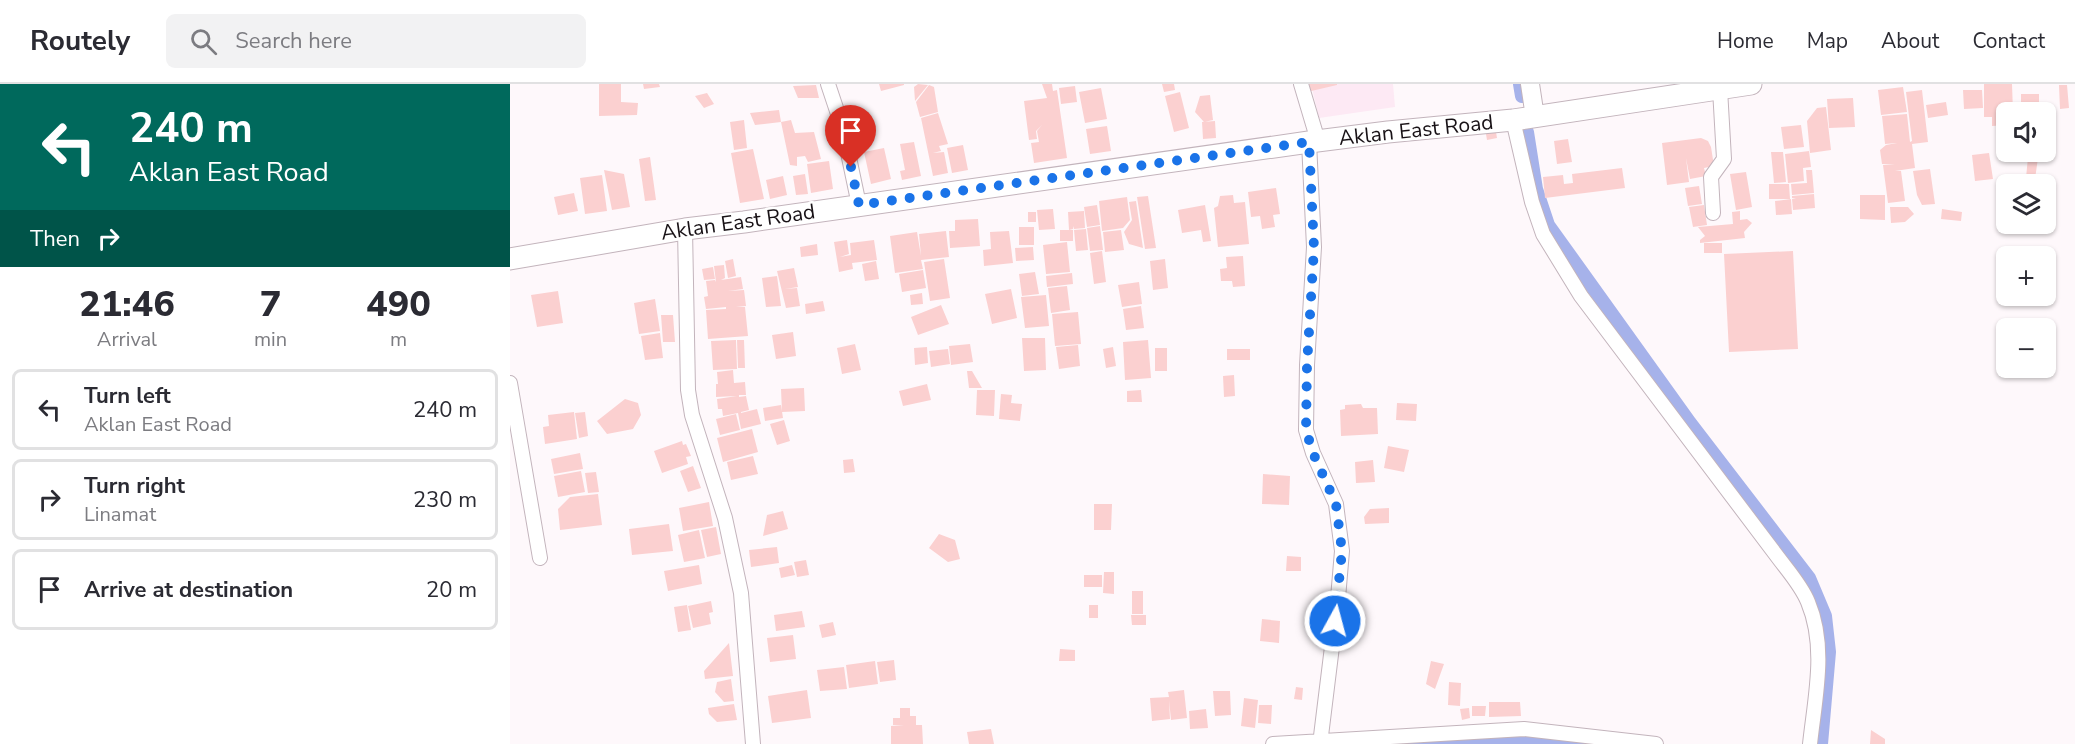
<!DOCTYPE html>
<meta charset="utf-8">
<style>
:root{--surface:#fff;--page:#f2f2f3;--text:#2b2b33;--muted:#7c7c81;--line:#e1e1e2}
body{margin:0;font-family:"Nunito Sans",sans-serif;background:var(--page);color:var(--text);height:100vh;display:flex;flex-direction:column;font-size:22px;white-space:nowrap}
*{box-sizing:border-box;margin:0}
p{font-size:20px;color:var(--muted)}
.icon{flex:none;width:33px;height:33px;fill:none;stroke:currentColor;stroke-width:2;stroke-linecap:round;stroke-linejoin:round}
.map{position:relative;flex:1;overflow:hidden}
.sheet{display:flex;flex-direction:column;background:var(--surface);width:510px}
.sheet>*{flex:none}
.banner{background:#00695c;color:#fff;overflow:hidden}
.controls{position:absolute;left:1486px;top:18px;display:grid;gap:12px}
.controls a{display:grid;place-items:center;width:60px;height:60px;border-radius:9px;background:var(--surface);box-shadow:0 2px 4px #0004;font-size:30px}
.pin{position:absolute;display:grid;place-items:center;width:51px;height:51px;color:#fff;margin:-62px -26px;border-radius:50% 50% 50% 0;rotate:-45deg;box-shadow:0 0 6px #0007}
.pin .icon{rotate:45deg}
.me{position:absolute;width:66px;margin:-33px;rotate:7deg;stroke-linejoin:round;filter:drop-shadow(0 0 4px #0008)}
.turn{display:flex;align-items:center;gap:21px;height:126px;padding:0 30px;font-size:27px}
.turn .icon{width:78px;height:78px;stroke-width:2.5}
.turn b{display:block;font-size:42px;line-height:51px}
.then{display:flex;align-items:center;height:57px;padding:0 30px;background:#0003;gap:12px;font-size:22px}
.eta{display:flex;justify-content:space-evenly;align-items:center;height:102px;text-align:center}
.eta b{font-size:36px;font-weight:800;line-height:42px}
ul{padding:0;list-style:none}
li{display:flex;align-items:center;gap:18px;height:81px;margin:0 12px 9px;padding:0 18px;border:3px solid var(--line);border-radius:9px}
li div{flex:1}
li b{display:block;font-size:22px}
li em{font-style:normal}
header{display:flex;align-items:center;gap:36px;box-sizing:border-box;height:84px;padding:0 30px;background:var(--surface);border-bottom:2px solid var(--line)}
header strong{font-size:28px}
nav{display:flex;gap:33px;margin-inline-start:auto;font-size:21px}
.search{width:420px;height:54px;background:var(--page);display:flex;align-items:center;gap:15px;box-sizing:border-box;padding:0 21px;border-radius:9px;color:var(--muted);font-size:22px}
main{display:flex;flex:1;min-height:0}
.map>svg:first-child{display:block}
.built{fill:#fde9f4}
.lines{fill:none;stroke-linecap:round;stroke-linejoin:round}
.canal{stroke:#a6b2ea;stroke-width:14}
.building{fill:#fbd0d0}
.street-casing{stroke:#c3b4bc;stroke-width:16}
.secondary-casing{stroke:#c3b4bc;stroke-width:20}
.primary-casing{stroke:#c3b4bc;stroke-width:23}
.street{stroke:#fff;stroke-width:14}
.secondary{stroke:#fff;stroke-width:18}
.primary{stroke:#fff;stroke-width:21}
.route{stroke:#1a73e8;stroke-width:10;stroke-dasharray:0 18}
.labels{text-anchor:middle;stroke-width:5;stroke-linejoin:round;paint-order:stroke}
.street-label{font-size:21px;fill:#181216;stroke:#fff}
</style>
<header>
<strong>Routely</strong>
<div class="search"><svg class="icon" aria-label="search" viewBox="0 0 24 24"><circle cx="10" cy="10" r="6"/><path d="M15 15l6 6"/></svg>Search here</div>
<nav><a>Home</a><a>Map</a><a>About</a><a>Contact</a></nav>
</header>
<main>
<section class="sheet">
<div class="banner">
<div class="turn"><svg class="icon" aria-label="left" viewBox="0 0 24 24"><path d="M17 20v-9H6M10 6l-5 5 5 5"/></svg><div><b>240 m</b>Aklan East Road</div></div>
<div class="then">Then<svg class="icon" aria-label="right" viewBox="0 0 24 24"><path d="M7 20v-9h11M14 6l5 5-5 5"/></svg></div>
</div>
<div class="eta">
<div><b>21:46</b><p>Arrival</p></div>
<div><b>7</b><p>min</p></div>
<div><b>490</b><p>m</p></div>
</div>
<ul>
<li><svg class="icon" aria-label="left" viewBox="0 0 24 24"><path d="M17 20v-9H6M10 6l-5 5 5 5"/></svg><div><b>Turn left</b><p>Aklan East Road</p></div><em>240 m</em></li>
<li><svg class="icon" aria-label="right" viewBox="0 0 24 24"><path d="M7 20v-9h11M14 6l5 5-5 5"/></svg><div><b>Turn right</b><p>Linamat</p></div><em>230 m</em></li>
<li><svg class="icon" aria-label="arrive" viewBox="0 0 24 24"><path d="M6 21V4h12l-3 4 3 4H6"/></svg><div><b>Arrive at destination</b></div><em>20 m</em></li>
</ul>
</section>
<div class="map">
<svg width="1565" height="660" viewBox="0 0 1565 660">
<rect width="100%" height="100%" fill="#fef8fb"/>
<!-- built -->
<path class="built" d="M 801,0 L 883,0 L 885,23 L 809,34 Z"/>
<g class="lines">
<!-- canal -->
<path class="canal" d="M 1010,0 L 1012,12
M 1017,48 L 1026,105 L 1038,141 L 1180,339 L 1299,494 L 1315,532 L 1319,568 L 1311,660
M 894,659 L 1012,657 L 1086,660"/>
</g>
<!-- building -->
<path class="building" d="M 89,0 L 111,0 L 111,18 L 128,19 L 127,31 L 89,32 Z
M 133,0 L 149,0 L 150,3 L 134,5 Z
M 369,0 L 394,0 L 394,1 L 371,7 Z
M 408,0 L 418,1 L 405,17 L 404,3 Z
M 532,0 L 542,0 L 543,7 L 547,6 L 557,74 L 524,79 L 521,59 L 529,58 L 527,47 L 532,41 L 526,47 L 527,55 L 519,56 L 514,17 L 537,14 Z
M 652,0 L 664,0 L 665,6 L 654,8 Z
M 794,0 L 827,0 L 827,1 L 797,8 Z
M 1474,0 L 1502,0 L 1503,28 L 1497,28 L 1497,41 L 1482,42 L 1482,33 L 1474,33 Z
M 306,1 L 309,14 L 288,14 L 283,2 Z
M 419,1 L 424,3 L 428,28 L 410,33 L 406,18 Z
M 1549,1 L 1557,1 L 1559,24 L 1550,25 Z
M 565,2 L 567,18 L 551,20 L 549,4 Z
M 1393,3 L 1397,28 L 1371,31 L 1368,6 Z
M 591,4 L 597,35 L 575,39 L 569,8 Z
M 1412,6 L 1418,58 L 1402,60 L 1405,84 L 1385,87 L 1391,87 L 1395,117 L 1378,119 L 1373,81 L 1385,80 L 1372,80 L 1370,66 L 1376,61 L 1387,59 L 1375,60 L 1372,32 L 1397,30 L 1400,58 L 1402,57 L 1396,8 Z
M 1453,6 L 1472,6 L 1473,24 L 1454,25 Z
M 670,8 L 679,44 L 664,48 L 655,12 Z
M 197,9 L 204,20 L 194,24 L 185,12 Z
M 1511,10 L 1529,10 L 1529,28 L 1507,28 L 1507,25 L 1511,25 Z
M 700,11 L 703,36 L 694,38 L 685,28 L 690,12 Z
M 1343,14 L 1345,43 L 1319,44 L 1317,15 Z
M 1436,18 L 1438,31 L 1418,34 L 1416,21 Z
M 1316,23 L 1321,66 L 1300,69 L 1297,37 L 1307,24 Z
M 269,26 L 271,38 L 245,41 L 240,29 Z
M 428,29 L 438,60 L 429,62 L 431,67 L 423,69 L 434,68 L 438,89 L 423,92 L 411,34 Z
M 234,36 L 237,64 L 224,66 L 220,38 Z
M 281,36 L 285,49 L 304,48 L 311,75 L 298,78 L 295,72 L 287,73 L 287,82 L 280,81 L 271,38 Z
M 705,37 L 706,54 L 693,55 L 692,38 Z
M 1291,41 L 1294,63 L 1274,65 L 1271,43 Z
M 597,42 L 601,67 L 580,70 L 576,45 Z
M 985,42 L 987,54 L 977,56 L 975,44 Z
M 1191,54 L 1198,57 L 1201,63 L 1204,82 L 1194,84 L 1196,92 L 1180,95 L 1176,74 L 1179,98 L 1157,101 L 1152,59 Z
M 1058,55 L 1062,78 L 1047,80 L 1044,57 Z
M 404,58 L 411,92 L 392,96 L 390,87 L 395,86 L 390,60 Z
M 453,61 L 458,86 L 442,89 L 437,64 Z
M 374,64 L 381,95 L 361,100 L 354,68 Z
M 243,65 L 254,115 L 230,119 L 221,69 Z
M 1299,67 L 1301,83 L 1293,84 L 1294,97 L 1278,99 L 1275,70 Z
M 1261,68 L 1273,68 L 1276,98 L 1264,99 Z
M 1479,69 L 1483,95 L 1465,97 L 1462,71 Z
M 140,73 L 146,116 L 135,117 L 129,75 Z
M 1518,73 L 1528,74 L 1525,95 L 1516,94 Z
M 319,77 L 323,105 L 301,109 L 297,80 Z
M 1112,84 L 1115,104 L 1035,114 L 1033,93 L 1053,91 L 1054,100 L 1063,99 L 1062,90 Z
M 1420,85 L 1425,120 L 1412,121 L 1407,111 L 1403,87 Z
M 94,86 L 114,90 L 120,123 L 102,126 Z
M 1296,86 L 1302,86 L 1304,109 L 1282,111 L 1281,100 L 1297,99 Z
M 1236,88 L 1242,123 L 1226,126 L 1220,90 Z
M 295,90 L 298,110 L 286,111 L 283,92 Z
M 92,91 L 97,127 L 75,130 L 70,94 Z
M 273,92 L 277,111 L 260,115 L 256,96 Z
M 1259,100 L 1279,100 L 1280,115 L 1259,115 Z
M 1189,102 L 1192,120 L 1178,122 L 1175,104 Z
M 766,104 L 770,130 L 763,131 L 765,143 L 752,145 L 750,132 L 741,133 L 738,108 Z
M 64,109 L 68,127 L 48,131 L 44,113 Z
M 1304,110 L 1305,124 L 1283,126 L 1282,115 L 1286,114 L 1282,114 L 1282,112 Z
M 723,111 L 724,119 L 735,118 L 739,160 L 708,163 L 704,124 L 708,122 L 710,112 Z
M 1350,111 L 1375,111 L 1375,136 L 1350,135 Z
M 638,112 L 646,164 L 635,165 L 627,113 Z
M 617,113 L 620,136 L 613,144 L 592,147 L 589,117 Z
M 1281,115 L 1282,130 L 1266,131 L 1265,117 Z
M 626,117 L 633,164 L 619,160 L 614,148 L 622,136 L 619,118 Z
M 587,121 L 590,141 L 577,143 L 574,123 Z
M 695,121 L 701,157 L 693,158 L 691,146 L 672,149 L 668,126 Z
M 1194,121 L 1197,141 L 1183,143 L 1179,123 Z
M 1380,123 L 1398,123 L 1404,130 L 1395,138 L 1381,139 Z
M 543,125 L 545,145 L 529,146 L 527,126 Z
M 1432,125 L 1452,128 L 1451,137 L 1431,135 Z
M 574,127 L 575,144 L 564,145 L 563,142 L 563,145 L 559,146 L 558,128 Z
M 1230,127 L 1230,136 L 1237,135 L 1242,139 L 1234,148 L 1235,154 L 1190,159 L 1190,156 L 1195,152 L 1188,143 L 1223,140 L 1222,128 Z
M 518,128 L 526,128 L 526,138 L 518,138 Z
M 468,135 L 470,162 L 440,164 L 439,147 L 445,147 L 445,136 Z
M 590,142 L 593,166 L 580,167 L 577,144 Z
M 509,143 L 524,143 L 524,161 L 509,161 Z
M 576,145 L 578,166 L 566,167 L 564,146 Z
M 550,146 L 563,146 L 563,157 L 550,157 Z
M 611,146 L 614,166 L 595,168 L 593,148 Z
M 436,147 L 439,173 L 411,176 L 413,185 L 385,189 L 380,152 L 407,148 L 411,172 L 409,150 Z
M 499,147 L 503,179 L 474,182 L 473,166 L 481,165 L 480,148 Z
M 337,156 L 339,170 L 330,173 L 341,171 L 340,159 L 364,156 L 367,176 L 342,179 L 343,185 L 329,188 L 324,158 Z
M 557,158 L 560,188 L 536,190 L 533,161 Z
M 1194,159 L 1212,159 L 1212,169 L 1194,169 Z
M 307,160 L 308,171 L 291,173 L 290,163 Z
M 523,163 L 524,176 L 506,177 L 505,164 Z
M 592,167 L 596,198 L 584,200 L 580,169 Z
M 1283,167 L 1288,265 L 1219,268 L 1214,170 Z
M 733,172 L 735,202 L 723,203 L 722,197 L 711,197 L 710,185 L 717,184 L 716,173 Z
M 223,175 L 226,192 L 218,194 L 215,177 Z
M 434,175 L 440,214 L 420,217 L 414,178 Z
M 655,175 L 658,204 L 643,206 L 640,177 Z
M 366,177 L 369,195 L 355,197 L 352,180 Z
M 214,181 L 215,194 L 211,196 L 231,193 L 233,205 L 218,207 L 234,206 L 236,222 L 226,223 L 235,223 L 238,252 L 198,255 L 196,226 L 216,225 L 216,223 L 196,225 L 194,213 L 198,212 L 196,197 L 205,196 L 206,198 L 204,182 Z
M 203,183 L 205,195 L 194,196 L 192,185 Z
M 284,184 L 288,203 L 275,205 L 287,204 L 290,222 L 276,224 L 267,187 Z
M 413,186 L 416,204 L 392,208 L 389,190 Z
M 525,188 L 529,210 L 512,212 L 509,190 Z
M 562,189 L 563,200 L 537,203 L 536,192 Z
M 267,192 L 271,222 L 256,223 L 252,194 Z
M 629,198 L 632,220 L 612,223 L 608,201 Z
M 557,202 L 560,226 L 541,229 L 538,204 Z
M 501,205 L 507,234 L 482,240 L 475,210 Z
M 48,207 L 53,239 L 27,243 L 21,211 Z
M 412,209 L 413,220 L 401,221 L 400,211 Z
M 536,211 L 539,242 L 515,244 L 511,213 Z
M 145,215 L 150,247 L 129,250 L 124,219 Z
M 313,217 L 315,227 L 296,230 L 295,220 Z
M 431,221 L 439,240 L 408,251 L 401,233 Z
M 631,222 L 634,244 L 616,246 L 613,225 Z
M 568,228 L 571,260 L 545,262 L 542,230 Z
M 151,231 L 163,231 L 165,258 L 153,258 Z
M 283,248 L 286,272 L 266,275 L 262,251 Z
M 150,249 L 153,274 L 135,276 L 131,252 Z
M 512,254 L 535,254 L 536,286 L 514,287 Z
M 226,256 L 227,285 L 203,286 L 201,257 Z
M 227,256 L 234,256 L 235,284 L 228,284 Z
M 638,256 L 641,294 L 615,296 L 613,258 Z
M 345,260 L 351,286 L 332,290 L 327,264 Z
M 460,260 L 463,278 L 441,281 L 439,262 Z
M 568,261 L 570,282 L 549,285 L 546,263 Z
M 417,263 L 418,279 L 405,281 L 404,264 Z
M 603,263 L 606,282 L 596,284 L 593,265 Z
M 645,264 L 657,264 L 657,287 L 645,287 Z
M 438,265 L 440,280 L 421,283 L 419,267 Z
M 717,265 L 740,265 L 740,276 L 717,276 Z
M 223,286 L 224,299 L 235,298 L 236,311 L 229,311 L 229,313 L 236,312 L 239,326 L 231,328 L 231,329 L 247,325 L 251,340 L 231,345 L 228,329 L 213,332 L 212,325 L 208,325 L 207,315 L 227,312 L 206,313 L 206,300 L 208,300 L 207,288 Z
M 457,287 L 462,287 L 472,304 L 459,304 Z
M 724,291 L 725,312 L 714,313 L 713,292 Z
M 417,300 L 421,316 L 393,322 L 389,307 Z
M 294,304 L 295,327 L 272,328 L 271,305 Z
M 467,306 L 485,306 L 484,332 L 466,331 Z
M 631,306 L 632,318 L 617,318 L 617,307 Z
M 491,310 L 502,311 L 501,319 L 512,320 L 510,337 L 489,335 Z
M 115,315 L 128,319 L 131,331 L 123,345 L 97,350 L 87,337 Z
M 887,319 L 907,320 L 906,337 L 886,336 Z
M 851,320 L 853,324 L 867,324 L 868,350 L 831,352 L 830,326 L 835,325 L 835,321 Z
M 271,321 L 273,334 L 255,337 L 253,324 Z
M 64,328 L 67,355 L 35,360 L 33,343 L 39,342 L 38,331 Z
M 75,328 L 78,352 L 69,354 L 65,329 Z
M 226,330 L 230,346 L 210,351 L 206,335 Z
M 274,336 L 280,357 L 267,361 L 260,340 Z
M 242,345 L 248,368 L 213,378 L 207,354 Z
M 172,357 L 173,361 L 176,360 L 181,372 L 176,373 L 178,380 L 152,389 L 144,367 Z
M 878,362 L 899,366 L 894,388 L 874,384 Z
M 70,369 L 73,385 L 44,390 L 41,375 Z
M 243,372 L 248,390 L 221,396 L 217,378 Z
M 343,375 L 345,388 L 334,389 L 333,376 Z
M 863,376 L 865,398 L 846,399 L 845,378 Z
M 183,382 L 191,404 L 178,408 L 170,387 Z
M 71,387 L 75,408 L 48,413 L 44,392 Z
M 86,388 L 89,408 L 78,409 L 75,389 Z
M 753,390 L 780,392 L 779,421 L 752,420 Z
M 88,410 L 92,441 L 50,446 L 48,425 L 60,413 Z
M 199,418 L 203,442 L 173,447 L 169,424 Z
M 584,420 L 602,420 L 601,446 L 584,446 Z
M 879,424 L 879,439 L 855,440 L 854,433 L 860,425 Z
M 273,427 L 278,445 L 253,452 L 257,431 Z
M 159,440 L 163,467 L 122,471 L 119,445 Z
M 206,443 L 211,470 L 197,473 L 191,446 Z
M 189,446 L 195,474 L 174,478 L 168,451 Z
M 429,450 L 445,456 L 450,475 L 438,478 L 419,464 Z
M 267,463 L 269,479 L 241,483 L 239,466 Z
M 777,472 L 791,473 L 791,487 L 776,487 Z
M 296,476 L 299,491 L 287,493 L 284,478 Z
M 189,481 L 192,500 L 158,507 L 154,487 Z
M 282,481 L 285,491 L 271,494 L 269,484 Z
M 594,488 L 604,488 L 604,510 L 593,509 Z
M 574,491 L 592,491 L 592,503 L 574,503 Z
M 622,507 L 633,507 L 633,530 L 622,530 Z
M 201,517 L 203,528 L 199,529 L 201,540 L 183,544 L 178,522 Z
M 177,521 L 181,546 L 168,548 L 164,523 Z
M 579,521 L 588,521 L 588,534 L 579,534 Z
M 292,527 L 295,543 L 266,547 L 264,531 Z
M 621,531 L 636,531 L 636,541 L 622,541 Z
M 752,535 L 770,537 L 769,559 L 750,557 Z
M 323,538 L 326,551 L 312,554 L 309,541 Z
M 283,551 L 286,575 L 260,578 L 257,554 Z
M 219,559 L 223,592 L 195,595 L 194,587 Z
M 550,565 L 565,566 L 565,577 L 549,577 Z
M 384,576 L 386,596 L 370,598 L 367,578 Z
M 365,577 L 368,600 L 339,604 L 336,581 Z
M 921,577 L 934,580 L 925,605 L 916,600 Z
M 334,583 L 337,605 L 310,607 L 307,586 Z
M 221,595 L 224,617 L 214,618 L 205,608 L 207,598 Z
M 939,598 L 951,599 L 950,622 L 938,621 Z
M 786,603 L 793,604 L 792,616 L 784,615 Z
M 297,606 L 301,634 L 262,639 L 258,612 Z
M 674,606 L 677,634 L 661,636 L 659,616 L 660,635 L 642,637 L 640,614 L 659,613 L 658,608 Z
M 703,607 L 720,607 L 721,631 L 705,632 Z
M 734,614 L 748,616 L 745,644 L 731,642 Z
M 979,618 L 1010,618 L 1011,632 L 979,633 Z
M 224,620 L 227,636 L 207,638 L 199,630 L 198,624 Z
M 749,621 L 762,621 L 761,640 L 748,639 Z
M 962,622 L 976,622 L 975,632 L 962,632 Z
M 390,624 L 400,624 L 400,632 L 406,632 L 406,641 L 412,641 L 413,660 L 381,660 L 381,642 L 394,641 L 383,641 L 383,634 L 390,634 Z
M 959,624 L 960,634 L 952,636 L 950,625 Z
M 696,625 L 698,644 L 680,645 L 679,627 Z
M 481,645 L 484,660 L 459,660 L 457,648 Z
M 1361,646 L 1375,655 L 1375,660 L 1360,660 Z"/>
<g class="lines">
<defs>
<path id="street" d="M 318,0 L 333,45 L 349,121
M 791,0 L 808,57
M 1003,36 L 1022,118 L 1033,150 L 1071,212 L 1270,476 C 1280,489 1292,503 1298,518 C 1317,563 1305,613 1300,660
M 799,58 L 804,163 L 797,281 L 796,346 L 803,369 L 826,420 L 832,467 L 828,514 L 810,660
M 1203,129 L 1201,93 L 1214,75 L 1210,5
M 175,145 L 178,306 L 182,331 L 215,434 L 231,509 L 243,660
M 0,299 L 30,474
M 763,660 L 1014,645 L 1146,660"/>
<path id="secondary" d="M 1020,0 L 1025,33"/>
<path id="primary" d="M 0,175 L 175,145 L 234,138 L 799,58 L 878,48 L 1003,36 L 1241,0"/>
</defs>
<!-- street casing -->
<use href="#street" class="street-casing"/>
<!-- secondary casing -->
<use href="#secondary" class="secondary-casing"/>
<!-- primary casing -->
<use href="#primary" class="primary-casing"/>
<!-- street -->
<use href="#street" class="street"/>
<!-- secondary -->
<use href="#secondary" class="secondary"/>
<!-- primary -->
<use href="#primary" class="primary"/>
</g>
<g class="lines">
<!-- route -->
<path class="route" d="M 341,83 L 349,121 L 799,58 L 804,164 L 797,281 L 796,346 L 803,369 L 826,420 L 832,467 L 825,537"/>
</g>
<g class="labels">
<!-- street labels -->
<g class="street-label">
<text transform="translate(906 46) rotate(-6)" y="7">Aklan East Road</text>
<text transform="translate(228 138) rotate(-8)" y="7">Aklan East Road</text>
</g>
</g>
</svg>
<div class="controls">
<a><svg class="icon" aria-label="sound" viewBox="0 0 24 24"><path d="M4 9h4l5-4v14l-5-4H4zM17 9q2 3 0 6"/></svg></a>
<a><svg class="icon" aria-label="layers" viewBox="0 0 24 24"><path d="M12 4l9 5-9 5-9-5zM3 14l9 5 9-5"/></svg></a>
<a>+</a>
<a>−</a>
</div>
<div class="pin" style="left:341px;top:83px;background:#d93025"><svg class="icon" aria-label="arrive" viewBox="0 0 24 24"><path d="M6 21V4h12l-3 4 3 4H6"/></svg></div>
<svg class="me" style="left:825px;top:537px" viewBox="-20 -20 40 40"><circle r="17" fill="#1a73e8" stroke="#fff" stroke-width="3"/><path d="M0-11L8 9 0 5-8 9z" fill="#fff"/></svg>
</div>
</main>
